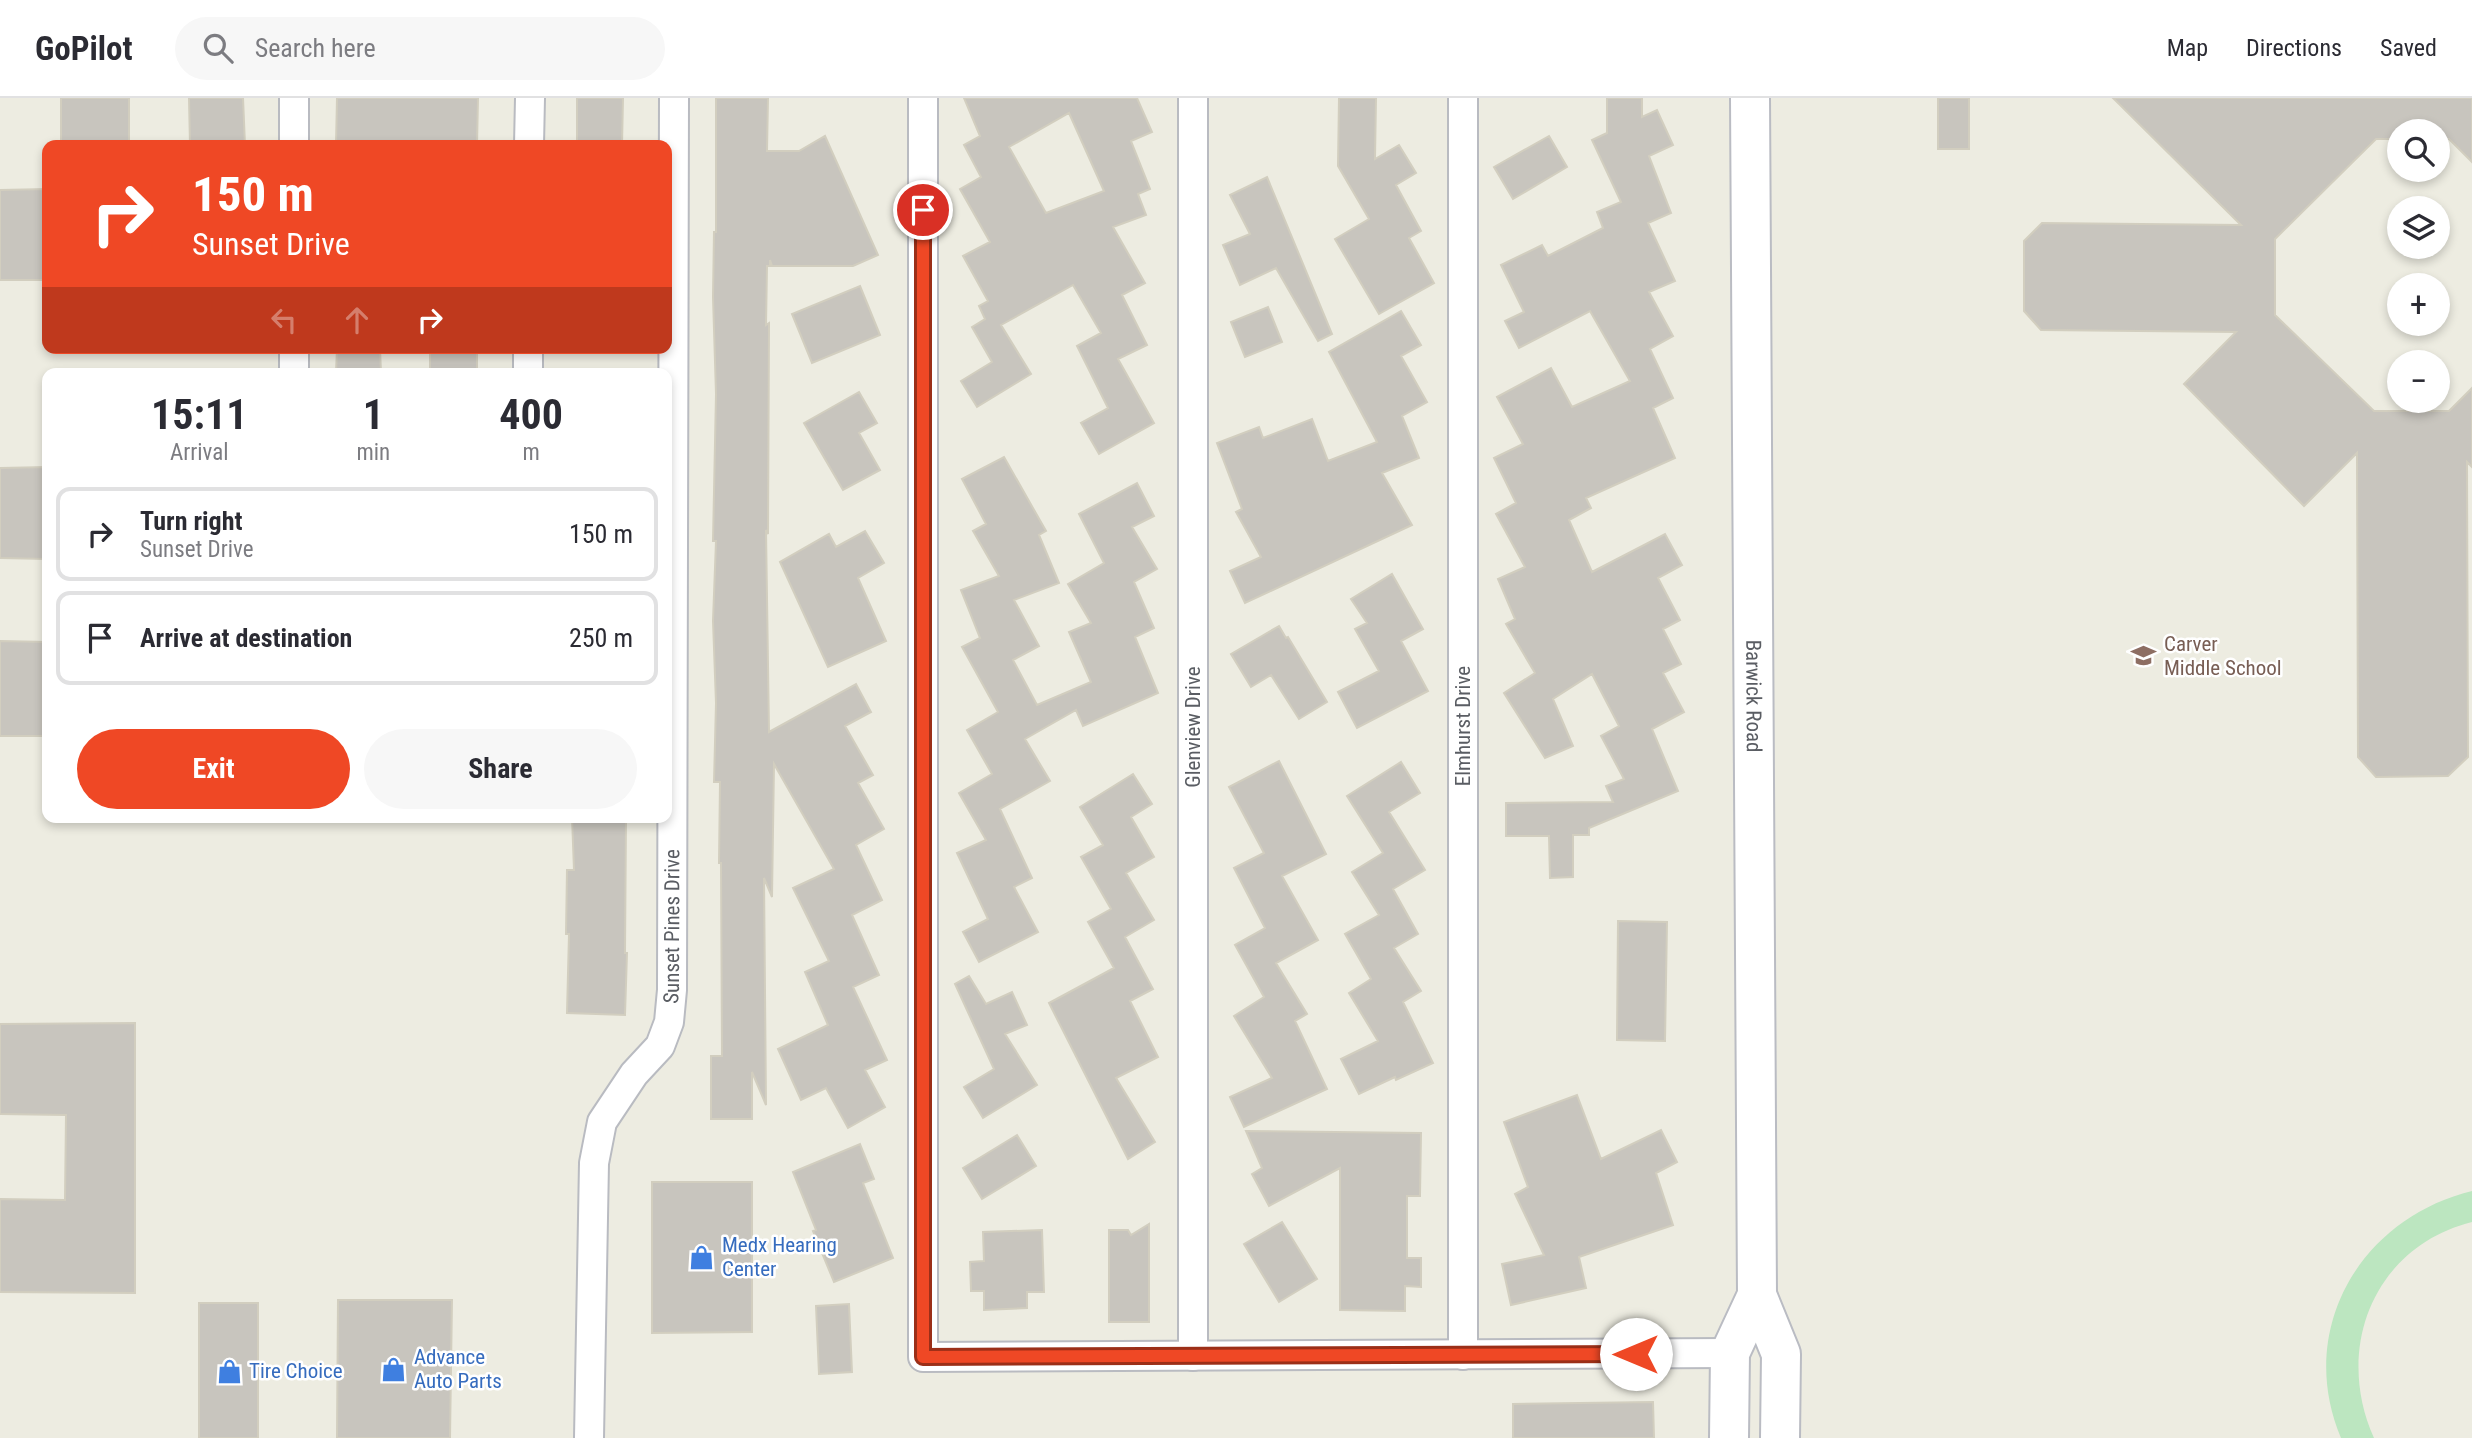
<!DOCTYPE html>
<meta charset="utf-8">
<style>
:root{--surface:#fff;--page:#f7f7f7;--text:#2b2b33;--muted:#7c7c81;--line:#e1e1e2;--accent:#ef4825}
body{margin:0;font-family:"Roboto Condensed",sans-serif;background:var(--page);color:var(--text);height:100vh;display:flex;flex-direction:column;font-size:26px;white-space:nowrap}
*{box-sizing:border-box;margin:0}
p{font-size:23px;color:var(--muted)}
.icon{flex:none;width:38px;height:38px;fill:none;stroke:currentColor;stroke-width:2;stroke-linecap:round;stroke-linejoin:round}
.map{position:relative;flex:1;overflow:hidden}
.drawer{position:absolute;left:42px;top:270px;width:630px;height:455px;display:flex;flex-direction:column;background:var(--surface);border-radius:14px;box-shadow:0 4px 10px #0003}
.drawer>*{flex:none}
.banner{position:absolute;left:42px;top:42px;width:630px;height:214px;border-radius:14px;box-shadow:0 4px 10px #0003;background:#ef4825;color:#fff;overflow:hidden}
.controls{position:absolute;left:2387px;top:21px;display:grid;gap:14px}
.controls a{display:grid;place-items:center;width:63px;height:63px;border-radius:50%;background:var(--surface);box-shadow:0 4px 10px #0003;font-size:35px}
.pin{position:absolute;display:grid;place-items:center;width:60px;height:60px;color:#fff;margin:-30px;border:4px solid #fff;border-radius:50%;box-shadow:0 2px 7px #0007}
.me{position:absolute;width:77px;margin:-38px;rotate:270deg;stroke-linejoin:round;filter:drop-shadow(0 0 5px #0008)}
.turn{display:flex;align-items:center;gap:24px;height:147px;padding:0 35px;font-size:32px}
.turn .icon{width:91px;height:91px;stroke-width:2.5}
.turn b{display:block;font-size:49px;line-height:60px}
.lanes{display:flex;align-items:center;height:66px;padding:0 35px;background:#0003;justify-content:center;gap:35px;direction:ltr}
.lanes .off{opacity:.35}
.eta{display:flex;justify-content:space-evenly;align-items:center;height:119px;text-align:center}
.eta b{font-size:42px;font-weight:700;line-height:49px}
.action{display:flex;gap:14px;margin-top:auto;padding:14px 35px}
.action a{flex:1;height:80px;border-radius:42px;background:var(--accent);color:#fff;font-size:28px;font-weight:700;line-height:80px;text-align:center}
.action a+a{background:var(--page);color:var(--text)}
ul{padding:0;list-style:none}
li{display:flex;align-items:center;gap:21px;height:94px;margin:0 14px 10px;padding:0 21px;border:4px solid var(--line);border-radius:14px}
li div{flex:1}
li b{display:block;font-size:26px}
li em{font-style:normal}
header{display:flex;align-items:center;gap:42px;box-sizing:border-box;height:98px;padding:0 35px;background:var(--surface);border-bottom:2px solid var(--line)}
header strong{font-size:33px}
nav{display:flex;gap:38px;margin-inline-start:auto;font-size:24px}
.search{width:490px;height:63px;background:var(--page);display:flex;align-items:center;gap:18px;box-sizing:border-box;padding:0 24px;border-radius:38px;color:var(--muted);font-size:26px}
.map>svg:first-child{display:block}
.green{fill:#bce6c0}
.building{fill:#c8c5be;stroke:#d2cebf;stroke-width:2;fill-rule:evenodd}
.lines{fill:none;stroke-linecap:round;stroke-linejoin:round}
.street-casing{stroke:#b9bbc1;stroke-width:32}
.secondary-casing{stroke:#babcc3;stroke-width:42}
.street{stroke:#fff;stroke-width:28}
.secondary{stroke:#fff;stroke-width:38}
.route-casing{stroke:#9b2f18;stroke-width:18}
.route{stroke:#ef4825;stroke-width:12}
.labels{text-anchor:middle;stroke-width:5;stroke-linejoin:round;paint-order:stroke}
.education-label{font-size:21px;fill:#785e54;stroke:#fff;text-anchor:start}
.street-label{font-size:21px;fill:#5a5d63;stroke:#fff}
.shop-label{font-size:21px;fill:#366cbe;stroke:#fff;text-anchor:start}
</style>
<header>
<strong>GoPilot</strong>
<div class="search"><svg class="icon" aria-label="search" viewBox="0 0 24 24"><circle cx="10" cy="10" r="6"/><path d="M15 15l6 6"/></svg>Search here</div>
<nav><a>Map</a><a>Directions</a><a>Saved</a></nav>
</header>
<div class="map">
<svg width="2472" height="1340" viewBox="0 0 2472 1340">
<rect width="100%" height="100%" fill="#edece1"/>
<!-- green -->
<path class="green" d="M 2472,1093 L 2472,1124 C 2373,1149 2334,1251 2374,1340 L 2341,1340 C 2295,1231 2361,1120 2472,1093 Z"/>
<!-- building -->
<path class="building" d="M 61,0 L 129,0 L 129,47 L 61,47 Z
M 189,0 L 243,0 L 245,47 L 190,47 Z
M 337,0 L 478,0 L 477,47 L 336,47 Z
M 577,0 L 623,0 L 622,47 L 577,47 Z
M 716,0 L 768,0 L 767,53 L 799,53 L 825,38 L 878,157 L 853,168 L 772,168 L 770,162 L 770,168 L 767,168 L 766,227 L 769,225 L 768,436 L 766,432 L 769,634 L 856,586 L 871,614 L 845,628 L 873,677 L 858,685 L 884,731 L 856,747 L 882,802 L 852,817 L 879,877 L 853,889 L 887,962 L 865,972 L 885,1009 L 848,1030 L 826,990 L 801,1002 L 778,951 L 828,927 L 805,874 L 829,863 L 793,790 L 834,771 L 774,666 L 772,799 L 764,780 L 766,1007 L 752,974 L 752,1021 L 711,1021 L 711,958 L 722,958 L 721,765 L 719,765 L 720,684 L 714,684 L 716,605 L 713,523 L 716,443 L 713,443 L 716,296 L 713,199 L 714,134 L 716,134 Z
M 964,0 L 1137,0 L 1152,34 L 1131,43 L 1150,91 L 1138,96 L 1146,117 L 1113,129 L 1145,185 L 1122,197 L 1147,247 L 1118,261 L 1154,325 L 1099,356 L 1081,325 L 1108,310 L 1077,248 L 1101,235 L 1073,187 L 1001,227 L 1031,276 L 977,309 L 961,283 L 992,264 L 972,229 L 985,221 L 979,208 L 988,203 L 963,158 L 990,144 L 960,91 L 981,79 L 964,47 L 980,38 ZM 1069,15 L 1104,93 L 1046,115 L 1009,49 Z
M 1339,0 L 1376,0 L 1375,61 L 1399,47 L 1416,75 L 1396,87 L 1421,133 L 1409,140 L 1434,185 L 1379,216 L 1335,141 L 1369,121 L 1338,68 Z
M 1607,0 L 1642,0 L 1642,19 L 1657,12 L 1673,47 L 1649,58 L 1671,115 L 1648,125 L 1675,183 L 1649,194 L 1673,238 L 1650,251 L 1673,300 L 1653,310 L 1675,360 L 1586,400 L 1591,410 L 1569,422 L 1592,474 L 1665,436 L 1682,467 L 1658,480 L 1680,522 L 1663,531 L 1681,566 L 1663,575 L 1684,614 L 1652,631 L 1678,693 L 1589,730 L 1589,737 L 1573,737 L 1573,779 L 1550,780 L 1549,738 L 1506,738 L 1506,705 L 1613,704 L 1606,688 L 1624,681 L 1601,638 L 1619,628 L 1592,576 L 1553,601 L 1573,648 L 1545,660 L 1504,595 L 1535,575 L 1506,526 L 1515,521 L 1498,481 L 1525,469 L 1496,416 L 1516,405 L 1494,360 L 1523,346 L 1497,299 L 1551,270 L 1572,309 L 1630,283 L 1590,213 L 1519,250 L 1505,223 L 1524,214 L 1501,167 L 1542,147 L 1548,158 L 1603,130 L 1597,114 L 1621,104 L 1592,42 L 1607,35 Z
M 1938,0 L 1969,0 L 1969,51 L 1938,51 Z
M 2113,0 L 2472,0 L 2472,64 L 2449,41 L 2438,41 L 2438,33 L 2399,33 L 2399,41 L 2376,41 L 2275,141 L 2275,217 L 2374,313 L 2449,313 L 2472,290 L 2472,369 L 2467,364 L 2468,659 L 2448,678 L 2376,679 L 2358,659 L 2357,355 L 2304,408 L 2184,286 L 2236,234 L 2041,232 L 2024,213 L 2024,143 L 2042,125 L 2241,127 Z
M 1549,38 L 1567,69 L 1513,101 L 1494,69 Z
M 1267,79 L 1332,236 L 1318,243 L 1276,170 L 1240,187 L 1223,147 L 1250,136 L 1230,97 Z
M 47,91 L 47,182 L 0,182 L 0,92 Z
M 860,188 L 880,237 L 812,265 L 792,216 Z
M 1268,209 L 1282,244 L 1245,259 L 1231,224 Z
M 1401,213 L 1421,247 L 1401,258 L 1427,304 L 1402,318 L 1419,360 L 1382,375 L 1412,427 L 1245,505 L 1230,473 L 1261,459 L 1236,414 L 1242,411 L 1217,345 L 1259,329 L 1263,340 L 1312,321 L 1328,363 L 1377,344 L 1329,254 Z
M 337,250 L 380,250 L 381,275 L 336,275 Z
M 430,250 L 477,250 L 477,275 L 430,275 Z
M 859,294 L 877,325 L 859,335 L 880,372 L 843,392 L 804,325 Z
M 1004,359 L 1046,433 L 1039,437 L 1059,485 L 1014,502 L 1039,548 L 1013,562 L 1037,607 L 1091,584 L 1069,534 L 1091,525 L 1068,486 L 1104,465 L 1079,416 L 1137,385 L 1154,418 L 1132,429 L 1157,471 L 1134,484 L 1154,530 L 1135,539 L 1158,595 L 1083,628 L 1076,612 L 1025,641 L 1050,683 L 1000,711 L 1032,780 L 1014,789 L 1038,834 L 979,864 L 963,834 L 988,821 L 957,755 L 986,742 L 959,695 L 992,676 L 967,632 L 998,614 L 962,549 L 980,540 L 961,492 L 999,478 L 973,433 L 986,426 L 962,381 Z
M 47,369 L 47,461 L 0,460 L 0,370 Z
M 865,433 L 884,465 L 858,480 L 886,543 L 828,569 L 780,464 L 829,436 L 836,449 Z
M 1392,476 L 1423,531 L 1401,543 L 1428,593 L 1357,630 L 1338,594 L 1379,573 L 1355,531 L 1367,525 L 1351,501 Z
M 1279,528 L 1286,540 L 1288,539 L 1327,604 L 1299,621 L 1271,577 L 1251,589 L 1231,556 Z
M 0,543 L 47,544 L 47,638 L 0,638 Z
M 1279,663 L 1326,756 L 1282,778 L 1318,842 L 1276,865 L 1307,916 L 1295,923 L 1327,991 L 1244,1029 L 1230,999 L 1272,980 L 1234,918 L 1264,899 L 1235,847 L 1265,830 L 1234,770 L 1264,755 L 1229,689 Z
M 1401,664 L 1420,695 L 1389,714 L 1425,772 L 1393,791 L 1418,836 L 1394,850 L 1421,893 L 1403,904 L 1433,965 L 1396,982 L 1395,979 L 1359,996 L 1341,961 L 1378,943 L 1349,895 L 1371,881 L 1345,836 L 1379,817 L 1352,774 L 1383,755 L 1347,698 Z
M 1133,676 L 1152,706 L 1131,719 L 1154,759 L 1126,775 L 1154,822 L 1125,839 L 1153,891 L 1130,903 L 1158,959 L 1116,980 L 1155,1044 L 1128,1061 L 1049,905 L 1114,870 L 1088,824 L 1111,811 L 1081,759 L 1103,747 L 1080,709 Z
M 572,719 L 626,719 L 625,855 L 627,855 L 625,917 L 567,915 L 569,836 L 566,836 L 567,772 L 574,772 Z
M 1618,823 L 1667,824 L 1665,943 L 1617,942 Z
M 969,878 L 986,906 L 1012,894 L 1027,927 L 1005,936 L 1037,987 L 983,1020 L 964,989 L 994,971 L 955,886 Z
M 135,925 L 135,1195 L 0,1194 L 0,1101 L 65,1102 L 66,1017 L 0,1016 L 0,926 Z
M 1577,997 L 1601,1061 L 1661,1032 L 1677,1064 L 1656,1075 L 1673,1127 L 1579,1159 L 1586,1190 L 1511,1207 L 1502,1166 L 1544,1157 L 1515,1096 L 1528,1089 L 1504,1024 Z
M 1246,1033 L 1421,1035 L 1420,1098 L 1407,1098 L 1407,1160 L 1421,1160 L 1421,1189 L 1405,1188 L 1405,1213 L 1340,1212 L 1340,1070 L 1269,1108 L 1252,1076 L 1262,1070 Z
M 1017,1037 L 1036,1068 L 982,1101 L 963,1070 Z
M 860,1046 L 874,1081 L 863,1085 L 893,1160 L 834,1184 L 813,1133 L 816,1132 L 793,1074 Z
M 652,1084 L 752,1084 L 752,1234 L 652,1235 Z
M 1282,1124 L 1317,1181 L 1279,1204 L 1244,1146 Z
M 1149,1126 L 1149,1224 L 1109,1224 L 1109,1132 L 1128,1132 L 1131,1137 Z
M 1042,1132 L 1044,1194 L 1027,1194 L 1027,1210 L 984,1212 L 984,1193 L 971,1193 L 970,1164 L 984,1163 L 983,1134 Z
M 338,1202 L 452,1202 L 450,1340 L 337,1340 Z
M 199,1205 L 258,1205 L 258,1340 L 199,1340 Z
M 849,1206 L 852,1274 L 819,1276 L 816,1208 Z
M 1653,1304 L 1654,1340 L 1513,1340 L 1513,1306 Z"/>
<g class="lines">
<defs>
<g id="street">
<path d="M 923,0 L 923,1259 L 1730,1255"/>
<path d="M 1193,0 L 1193,1258"/>
<path d="M 1463,0 L 1463,1257"/>
<path d="M 294,47 L 294,0"/>
<path d="M 529,47 L 530,0"/>
<path d="M 294,275 L 294,250"/>
<path d="M 528,275 L 528,250"/>
<path id="s1" d="M 589,1340 L 594,1065 L 602,1024 L 634,976 L 660,948 L 669,924 L 672,892 L 674,0"/>
</g>
<g id="secondary">
<path id="s2" d="M 1750,0 L 1757,1197 L 1781,1256 L 1780,1340"/>
<path d="M 1729,1340 L 1730,1255 L 1757,1197"/>
</g>
</defs>
<!-- street casing -->
<use href="#street" class="street-casing"/>
<!-- secondary casing -->
<use href="#secondary" class="secondary-casing"/>
<!-- street -->
<use href="#street" class="street"/>
<!-- secondary -->
<use href="#secondary" class="secondary"/>
</g>
<g class="lines">
<defs>
<path id="route" d="M 923,112 L 923,1259 L 1636,1256"/>
</defs>
<!-- route casing -->
<use href="#route" class="route-casing"/>
<!-- route -->
<use href="#route" class="route"/>
</g>
<!-- icons -->
<defs>
<symbol id="school-bare" viewBox="-9 -9 18 18"><path d="M0-5L7-2L0 1L-7-2ZM-4 1L0 2.5L4 1V4Q0 6-4 4Z" fill="#8d6e63" stroke="#fff" stroke-width="2.5" paint-order="stroke"/></symbol>
<symbol id="shop-bare" viewBox="-9 -9 18 18"><path d="M-5-2.5h2.3a2.7 3.5 0 0 1 5.4 0H5L5.5 6h-11ZM-1.5-2.5h3a1.5 2.3 0 0 0-3 0Z" fill="#3f7fe0" stroke="#fff" stroke-width="2.5" paint-order="stroke"/></symbol>
</defs>
<g fill-rule="evenodd">
<use href="#school-bare" x="2126" y="540" width="35" height="35"/>
<use href="#shop-bare" x="684" y="1142" width="35" height="35"/>
<use href="#shop-bare" x="376" y="1254" width="35" height="35"/>
<use href="#shop-bare" x="212" y="1256" width="35" height="35"/>
</g>
<g class="labels">
<!-- education labels -->
<g class="education-label">
<text x="2164" y="553">Carver<tspan x="2164" dy="24">Middle School</tspan></text>
</g>
<!-- street labels -->
<g class="street-label">
<text dy="7" stroke="none"><textPath href="#s2" startOffset="598">Barwick Road</textPath></text>
<text transform="translate(1463 628) rotate(-90)" y="7">Elmhurst Drive</text>
<text transform="translate(1193 629) rotate(-90)" y="7">Glenview Drive</text>
<text dy="7" stroke="none"><textPath href="#s1" startOffset="534">Sunset Pines Drive</textPath></text>
</g>
<!-- shop labels -->
<g class="shop-label">
<text x="722" y="1154">Medx Hearing<tspan x="722" dy="24">Center</tspan></text>
<text x="414" y="1266">Advance<tspan x="414" dy="24">Auto Parts</tspan></text>
<text x="249" y="1280">Tire Choice</text>
</g>
</g>
</svg>
<div class="controls">
<a><svg class="icon" aria-label="search" viewBox="0 0 24 24"><circle cx="10" cy="10" r="6"/><path d="M15 15l6 6"/></svg></a>
<a><svg class="icon" aria-label="layers" viewBox="0 0 24 24"><path d="M12 4l9 5-9 5-9-5zM3 14l9 5 9-5"/></svg></a>
<a>+</a>
<a>−</a>
</div>
<div class="pin" style="left:923px;top:112px;background:#d93025"><svg class="icon" aria-label="arrive" viewBox="0 0 24 24"><path d="M6 21V4h12l-3 4 3 4H6"/></svg></div>
<svg class="me" style="left:1636px;top:1256px" viewBox="-20 -20 40 40"><circle r="19" fill="#fff"/><path d="M0-13L10 11 0 6-10 11z" fill="#ef4825"/></svg>
<div class="banner">
<div class="turn"><svg class="icon" aria-label="right" viewBox="0 0 24 24"><path d="M7 20v-9h11M14 6l5 5-5 5"/></svg><div><b>150 m</b>Sunset Drive</div></div>
<div class="lanes"><svg class="icon off" aria-label="left" viewBox="0 0 24 24"><path d="M17 20v-9H6M10 6l-5 5 5 5"/></svg><svg class="icon off" aria-label="ahead" viewBox="0 0 24 24"><path d="M12 20V5M6 11l6-6 6 6"/></svg><svg class="icon" aria-label="right" viewBox="0 0 24 24"><path d="M7 20v-9h11M14 6l5 5-5 5"/></svg></div>
</div>
<section class="drawer">
<div class="eta">
<div><b>15:11</b><p>Arrival</p></div>
<div><b>1</b><p>min</p></div>
<div><b>400</b><p>m</p></div>
</div>
<ul>
<li><svg class="icon" aria-label="right" viewBox="0 0 24 24"><path d="M7 20v-9h11M14 6l5 5-5 5"/></svg><div><b>Turn right</b><p>Sunset Drive</p></div><em>150 m</em></li>
<li><svg class="icon" aria-label="arrive" viewBox="0 0 24 24"><path d="M6 21V4h12l-3 4 3 4H6"/></svg><div><b>Arrive at destination</b></div><em>250 m</em></li>
</ul>
<div class="action"><a>Exit</a><a>Share</a></div>
</section>
</div>
